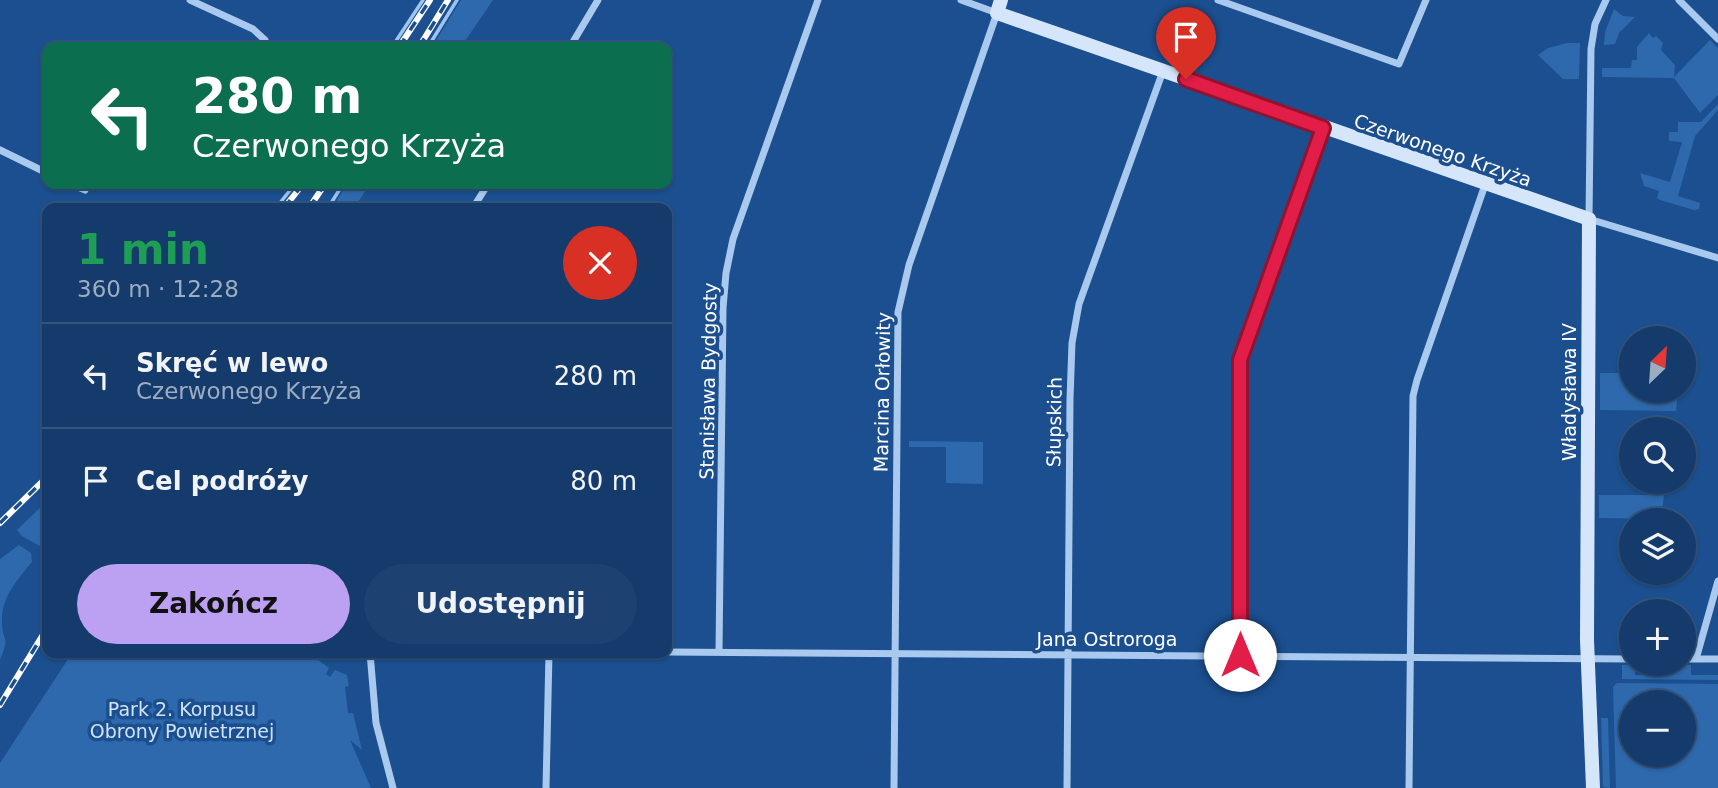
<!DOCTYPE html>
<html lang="pl">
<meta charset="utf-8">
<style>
:root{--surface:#143b6b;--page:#1d4271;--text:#f1f3f6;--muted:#9dadc1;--line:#33557e;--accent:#bca0f2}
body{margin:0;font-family:"DejaVu Sans",sans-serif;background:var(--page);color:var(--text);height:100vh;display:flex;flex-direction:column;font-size:26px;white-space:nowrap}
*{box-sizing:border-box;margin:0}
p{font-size:23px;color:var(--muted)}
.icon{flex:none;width:38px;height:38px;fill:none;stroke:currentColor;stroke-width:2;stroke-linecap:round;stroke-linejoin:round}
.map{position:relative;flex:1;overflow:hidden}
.side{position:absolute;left:42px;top:203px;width:630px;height:455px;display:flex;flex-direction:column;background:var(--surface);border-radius:14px;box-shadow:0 2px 5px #0004,0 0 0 2px var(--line)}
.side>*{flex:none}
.hud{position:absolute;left:42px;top:42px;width:630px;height:147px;border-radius:14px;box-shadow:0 2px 5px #0004,0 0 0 2px var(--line);background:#0b6e4f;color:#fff;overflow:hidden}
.needle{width:46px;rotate:25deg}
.buttons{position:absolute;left:1619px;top:326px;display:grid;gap:14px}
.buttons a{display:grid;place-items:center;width:77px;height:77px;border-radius:50%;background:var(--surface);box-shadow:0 2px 5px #0004,0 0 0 2px var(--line);font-size:35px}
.pin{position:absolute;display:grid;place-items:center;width:60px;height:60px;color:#fff;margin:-72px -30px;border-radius:50% 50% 50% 0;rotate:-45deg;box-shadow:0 0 7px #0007}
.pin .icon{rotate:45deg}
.me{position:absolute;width:77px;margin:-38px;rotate:0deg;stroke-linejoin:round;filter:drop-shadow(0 0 5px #0008)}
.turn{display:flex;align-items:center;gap:24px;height:147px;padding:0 35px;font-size:32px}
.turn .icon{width:91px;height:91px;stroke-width:2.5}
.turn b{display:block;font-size:49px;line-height:60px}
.round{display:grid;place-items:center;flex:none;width:74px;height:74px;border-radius:37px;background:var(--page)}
.summary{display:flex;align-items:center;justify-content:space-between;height:119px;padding:0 35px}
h1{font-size:42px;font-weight:700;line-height:52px;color:#1e9e55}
.cta{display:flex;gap:14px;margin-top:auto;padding:14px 35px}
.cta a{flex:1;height:80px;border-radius:42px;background:var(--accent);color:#111;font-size:28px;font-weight:700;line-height:80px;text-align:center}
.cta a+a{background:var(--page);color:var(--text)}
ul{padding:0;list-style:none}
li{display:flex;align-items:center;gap:21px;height:105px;padding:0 35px;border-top:2px solid var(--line)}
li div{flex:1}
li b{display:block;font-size:26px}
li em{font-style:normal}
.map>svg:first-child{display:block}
.green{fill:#2e69ad;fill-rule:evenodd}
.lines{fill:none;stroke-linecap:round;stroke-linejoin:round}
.stream{stroke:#9cc4f0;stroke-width:3.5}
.street{stroke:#a9c9ee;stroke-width:7}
.secondary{stroke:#d6e6fa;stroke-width:14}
.rail-casing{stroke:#fff;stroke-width:6}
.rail{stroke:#1b4f8f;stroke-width:3.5;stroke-dasharray:10;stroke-linecap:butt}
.route-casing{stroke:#92132f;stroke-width:18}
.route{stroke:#e11d48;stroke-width:12}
.labels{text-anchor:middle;stroke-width:7;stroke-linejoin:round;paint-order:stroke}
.street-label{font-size:19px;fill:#fff;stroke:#1b4f8f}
.park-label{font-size:19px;fill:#cfe3fa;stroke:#1b4f8f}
</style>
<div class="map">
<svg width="1718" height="788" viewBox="0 0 1718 788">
<rect width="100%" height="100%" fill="#1b4f8f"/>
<!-- green -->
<path class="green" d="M 461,0 L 493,0 L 461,47 L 432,47 Z
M 1614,9 L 1623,16 L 1635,17 L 1619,33 L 1615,44 L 1604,45 L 1605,32 Z
M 1649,33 L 1653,38 L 1656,36 L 1663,43 L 1661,50 L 1675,65 L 1674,77 L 1710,40 L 1718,48 L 1718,95 L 1700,113 L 1674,78 L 1602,77 L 1602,68 L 1631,68 L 1632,60 L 1637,60 L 1637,47 Z
M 1567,43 L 1580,43 L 1579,79 L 1563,79 L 1538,55 L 1548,48 Z
M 1718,104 L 1718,110 L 1695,136 L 1678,196 L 1700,203 L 1699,209 L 1694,210 L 1660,200 L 1657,198 L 1659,191 L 1644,186 L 1640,173 L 1670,182 L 1682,142 L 1669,141 L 1669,132 L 1678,132 L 1678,122 L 1701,122 Z
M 347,184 L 370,184 L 354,208 L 332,208 Z
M 1600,373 L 1631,373 L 1631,390 L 1678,390 L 1676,411 L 1600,410 Z
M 909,441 L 983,442 L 983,484 L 946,483 L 946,447 L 909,447 Z
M 1599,495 L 1664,495 L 1661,519 L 1599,518 Z
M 47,501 L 47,550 L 22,536 L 17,530 Z
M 19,545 L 31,553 L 32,562 C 18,579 1,597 2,622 C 2,643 11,634 0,660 L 0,559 Z
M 72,653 L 309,653 L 329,668 L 326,674 L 330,677 L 335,670 L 347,675 L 349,686 L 345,687 L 348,713 L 353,713 L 362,750 L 350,740 L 371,788 L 0,788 L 0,763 Z
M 1622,665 L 1635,665 L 1635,675 L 1662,675 L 1663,665 L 1691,665 L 1691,675 L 1718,675 L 1718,680 L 1622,679 Z
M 1617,683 L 1718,684 L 1718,788 L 1616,788 L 1613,687 ZM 1631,702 L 1684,702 L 1684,754 L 1631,754 Z
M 1601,718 L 1608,718 L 1610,788 L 1603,787 Z"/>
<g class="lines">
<!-- stream -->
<path class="stream" d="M 392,47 L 423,0
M 428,47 L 457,0
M 276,208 L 295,184
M 328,208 L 343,184"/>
<!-- street -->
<path class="street" d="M 190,0 L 253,29 L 265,40
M 1218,0 L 1399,64 L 1426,0
M 1606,0 L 1595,24 L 1591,49 L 1589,219 L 1718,258
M 1679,0 L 1718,39
M 570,47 L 598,0
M 0,150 L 47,173
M 71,184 L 85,190
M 473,208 L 488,184
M 667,652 L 1631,659
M 719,652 L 723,308 L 726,273 L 733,239 L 818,0
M 370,653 L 376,723 L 393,788
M 1240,655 L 1240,360 L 1323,128
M 1684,659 L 1718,659
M 1696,659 L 1718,581
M 546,788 L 549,653
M 894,788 L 898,312 L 909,265 L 997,13 L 961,0
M 1067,788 L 1070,399 L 1072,343 L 1079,304 L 1163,71
M 1409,788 L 1413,396 L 1417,380 L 1485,185"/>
<!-- secondary -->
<path class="secondary" d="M 1001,0 L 997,13 L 1589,219 L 1587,640 L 1593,788"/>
<defs>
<path id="rail" d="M 399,47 L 430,0
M 419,47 L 448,0
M 284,208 L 303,184
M 309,208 L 325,184
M 0,523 L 47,477
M 0,705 L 47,628"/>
</defs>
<!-- rail casing -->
<use href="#rail" class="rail-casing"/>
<!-- rail -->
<use href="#rail" class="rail"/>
</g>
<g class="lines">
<defs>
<path id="route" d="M 1186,79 L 1323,128 L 1240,360 L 1240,655"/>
</defs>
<!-- route casing -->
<use href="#route" class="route-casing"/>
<!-- route -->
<use href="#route" class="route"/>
</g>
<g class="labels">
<!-- street labels -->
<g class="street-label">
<text transform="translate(1443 150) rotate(19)" y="7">Czerwonego Krzyża</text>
<text transform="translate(708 381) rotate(-89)" y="7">Stanisława Bydgosty</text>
<text transform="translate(882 392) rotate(-89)" y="7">Marcina Orłowity</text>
<text transform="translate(1569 392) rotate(-90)" y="7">Władysława IV</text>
<text transform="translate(1054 422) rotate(-89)" y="7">Słupskich</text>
<text x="1107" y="646">Jana Ostroroga</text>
</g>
<!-- park labels -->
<g class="park-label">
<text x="182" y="716">Park 2. Korpusu<tspan x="182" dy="22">Obrony Powietrznej</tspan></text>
</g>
</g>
</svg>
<div class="buttons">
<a><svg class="needle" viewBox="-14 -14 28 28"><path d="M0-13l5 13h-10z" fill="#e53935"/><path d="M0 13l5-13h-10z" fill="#9dadc1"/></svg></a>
<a><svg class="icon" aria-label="search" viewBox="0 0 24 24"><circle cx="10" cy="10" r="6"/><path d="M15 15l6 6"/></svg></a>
<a><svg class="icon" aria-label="layers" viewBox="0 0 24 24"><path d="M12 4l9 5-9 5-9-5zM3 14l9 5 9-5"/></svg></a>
<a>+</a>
<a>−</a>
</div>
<div class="pin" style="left:1186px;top:79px;background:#d93025"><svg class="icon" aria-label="arrive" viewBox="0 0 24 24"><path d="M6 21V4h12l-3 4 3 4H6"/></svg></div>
<svg class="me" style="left:1240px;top:655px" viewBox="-20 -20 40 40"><circle r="19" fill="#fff"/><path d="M0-13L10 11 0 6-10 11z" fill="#e11d48"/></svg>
<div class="hud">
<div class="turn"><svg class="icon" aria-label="left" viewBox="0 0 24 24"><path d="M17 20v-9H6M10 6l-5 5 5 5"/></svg><div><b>280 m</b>Czerwonego Krzyża</div></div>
</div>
<section class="side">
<div class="summary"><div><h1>1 min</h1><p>360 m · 12:28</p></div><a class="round" style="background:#d93025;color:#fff"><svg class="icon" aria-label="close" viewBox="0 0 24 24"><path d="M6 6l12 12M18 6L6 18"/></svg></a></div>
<ul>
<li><svg class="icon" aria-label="left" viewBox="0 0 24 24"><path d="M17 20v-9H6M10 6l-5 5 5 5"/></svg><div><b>Skręć w lewo</b><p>Czerwonego Krzyża</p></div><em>280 m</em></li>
<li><svg class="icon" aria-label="arrive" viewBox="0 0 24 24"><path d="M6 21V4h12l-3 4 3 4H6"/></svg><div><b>Cel podróży</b></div><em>80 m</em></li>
</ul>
<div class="cta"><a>Zakończ</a><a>Udostępnij</a></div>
</section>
</div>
